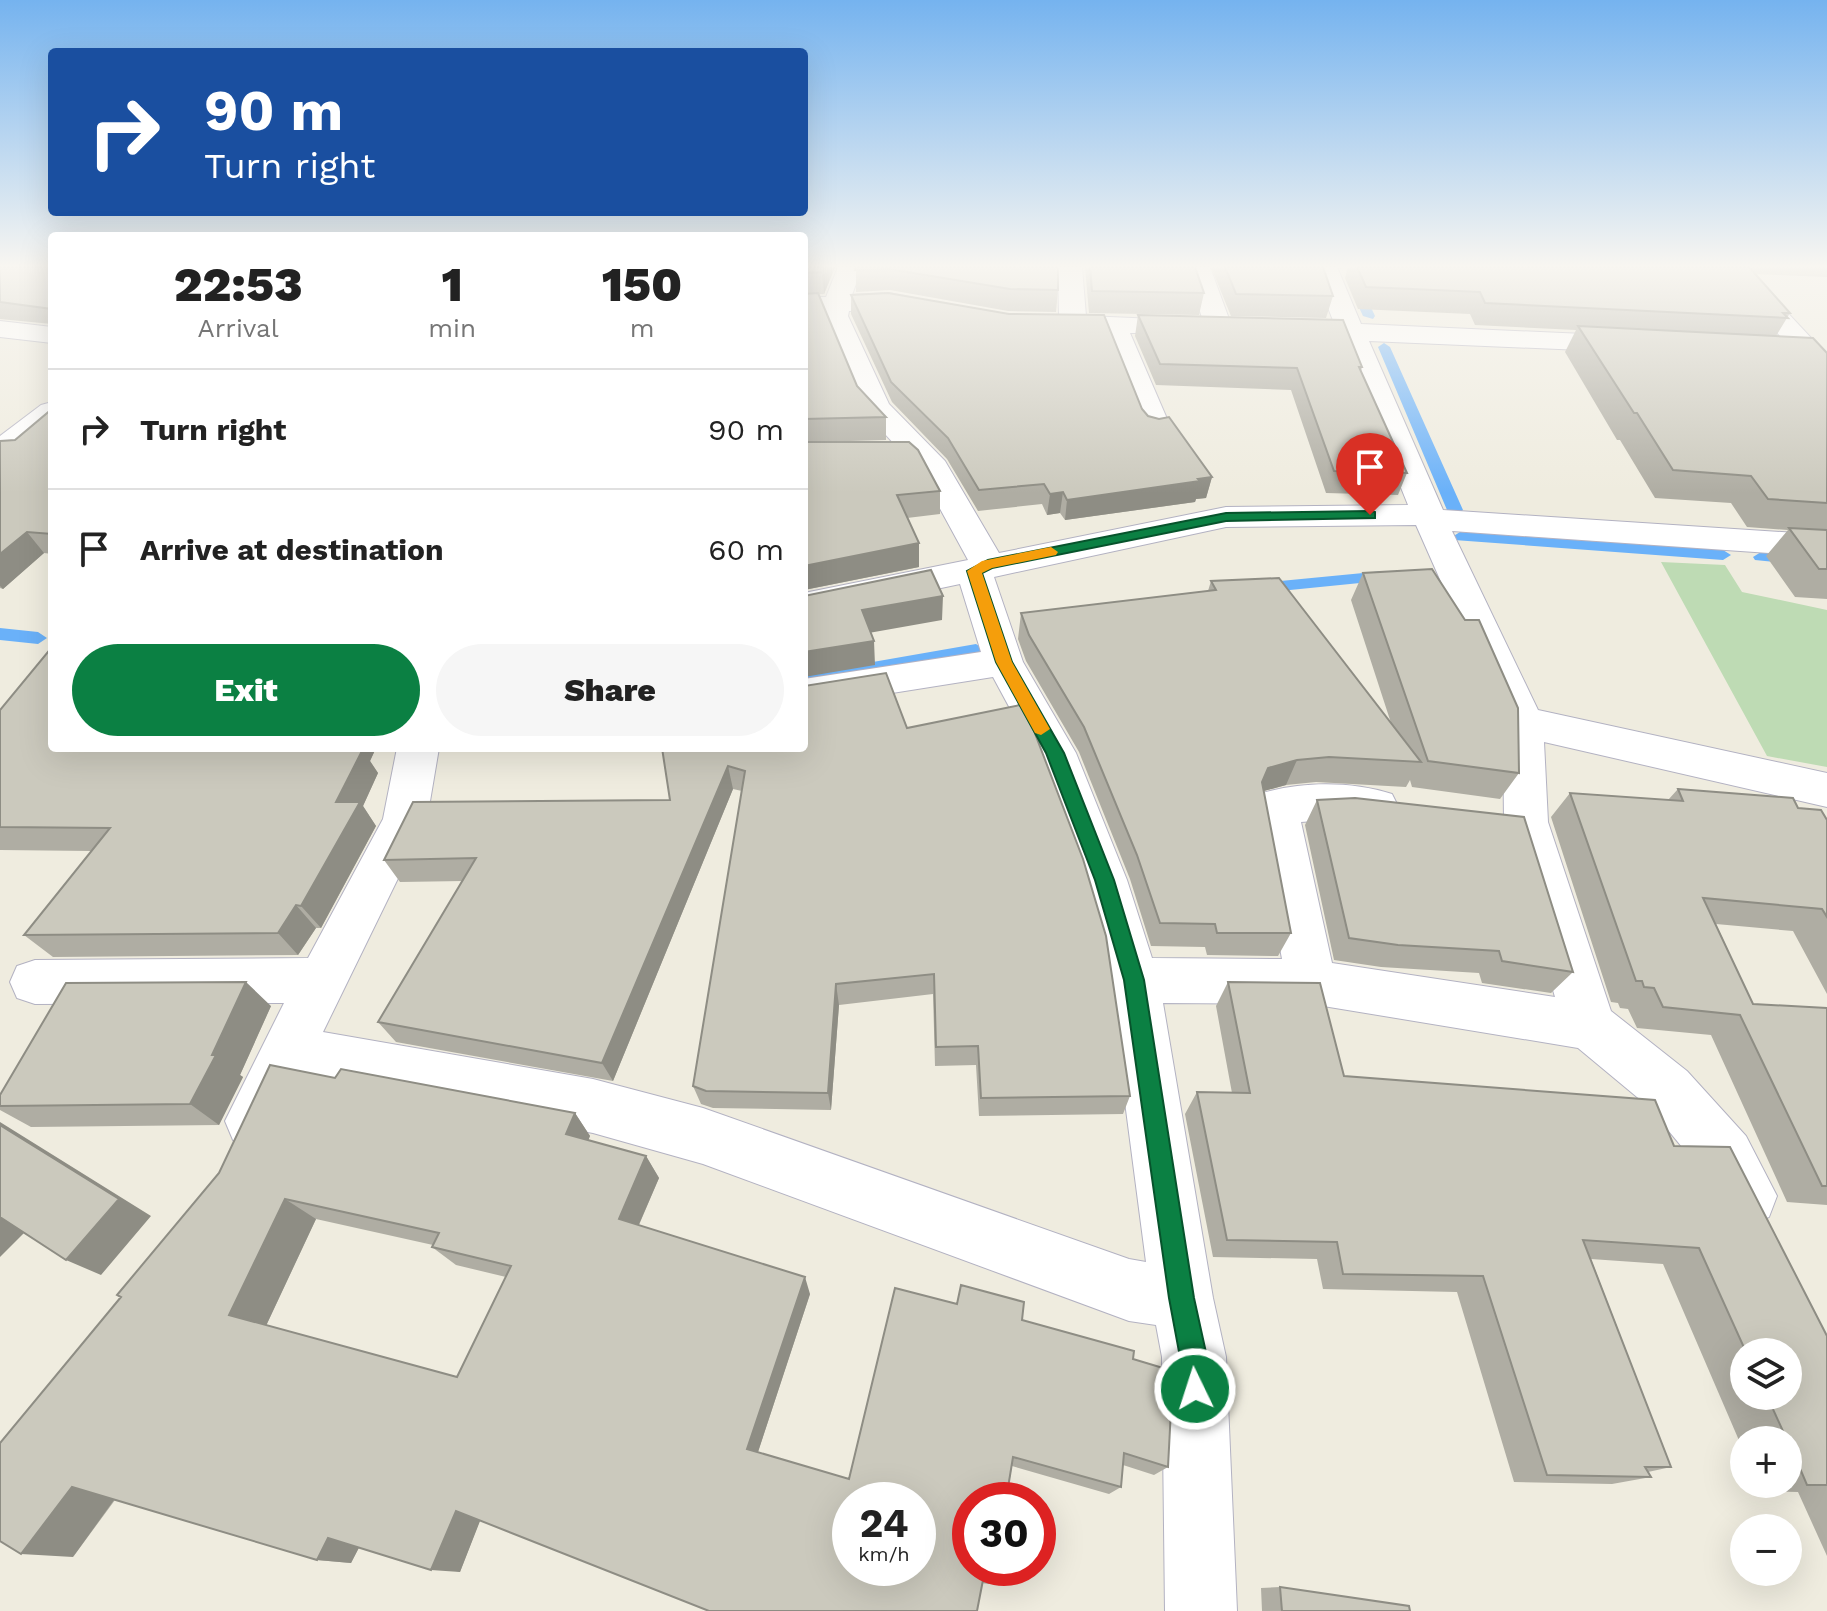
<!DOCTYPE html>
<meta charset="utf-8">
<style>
:root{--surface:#fff;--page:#f6f6f6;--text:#222;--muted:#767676;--line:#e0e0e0;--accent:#0b8043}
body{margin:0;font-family:"Work Sans",sans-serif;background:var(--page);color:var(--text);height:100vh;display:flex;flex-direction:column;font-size:30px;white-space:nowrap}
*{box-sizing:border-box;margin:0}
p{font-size:26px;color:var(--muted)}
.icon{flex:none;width:44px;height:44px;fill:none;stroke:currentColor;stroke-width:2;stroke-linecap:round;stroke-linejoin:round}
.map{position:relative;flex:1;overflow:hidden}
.drawer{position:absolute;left:48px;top:232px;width:760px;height:520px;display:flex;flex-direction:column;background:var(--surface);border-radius:8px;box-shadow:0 8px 32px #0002}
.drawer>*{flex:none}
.guide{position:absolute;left:48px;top:48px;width:760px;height:168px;border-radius:8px;box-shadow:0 8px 32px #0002;background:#1a4fa0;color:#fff;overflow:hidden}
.controls{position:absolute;left:1730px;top:1338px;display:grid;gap:16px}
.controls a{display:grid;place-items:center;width:72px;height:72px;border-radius:50%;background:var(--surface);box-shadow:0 8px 32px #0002;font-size:40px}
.speed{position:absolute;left:832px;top:1482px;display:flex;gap:16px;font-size:40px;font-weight:700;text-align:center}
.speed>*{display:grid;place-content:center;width:104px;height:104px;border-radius:50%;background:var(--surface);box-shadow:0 8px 32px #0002;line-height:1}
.speed small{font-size:20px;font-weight:400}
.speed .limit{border:12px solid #d22;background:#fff;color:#111}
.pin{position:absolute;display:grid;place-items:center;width:68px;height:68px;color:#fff;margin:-82px -34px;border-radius:50% 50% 50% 0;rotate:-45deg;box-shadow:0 0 8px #0007}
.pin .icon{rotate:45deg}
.me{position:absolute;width:88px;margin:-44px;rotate:356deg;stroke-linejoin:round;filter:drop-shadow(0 0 6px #0008)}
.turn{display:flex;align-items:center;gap:28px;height:168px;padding:0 24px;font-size:36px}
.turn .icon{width:104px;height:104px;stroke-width:2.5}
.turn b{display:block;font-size:56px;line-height:68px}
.eta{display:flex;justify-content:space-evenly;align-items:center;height:136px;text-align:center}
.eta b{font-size:48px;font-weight:800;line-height:56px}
.button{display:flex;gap:16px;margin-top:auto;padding:16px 24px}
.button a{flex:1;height:92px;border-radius:48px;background:var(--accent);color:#fff;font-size:32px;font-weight:800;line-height:92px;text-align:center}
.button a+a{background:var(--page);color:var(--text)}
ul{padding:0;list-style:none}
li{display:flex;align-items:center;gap:24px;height:120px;padding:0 24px;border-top:2px solid var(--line)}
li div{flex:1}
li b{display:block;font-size:30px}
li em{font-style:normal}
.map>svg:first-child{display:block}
.cemetery{fill:#bedbb4}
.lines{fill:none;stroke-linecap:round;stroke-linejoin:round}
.stream{fill:#6ab1f9;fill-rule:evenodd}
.minor-casing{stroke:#b3b2c2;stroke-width:2}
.minor{fill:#fff;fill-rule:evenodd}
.wall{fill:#afada3;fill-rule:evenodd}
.shaded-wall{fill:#8e8d84}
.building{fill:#cbc9bd;stroke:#8e8d84;stroke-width:2;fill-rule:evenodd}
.route{fill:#0b8043;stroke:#07532c;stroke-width:2}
.slow{fill:#f59e0b}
</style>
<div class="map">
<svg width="1827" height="1611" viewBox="0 0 1827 1611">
<rect width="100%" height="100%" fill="#efecdf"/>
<!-- cemetery -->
<path class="cemetery" d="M 1661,562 L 1725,565 L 1742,592 L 1827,610 L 1827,767 L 1767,756 Z"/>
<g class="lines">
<!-- stream -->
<path class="stream" d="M 1351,284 L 1361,286 L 1375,316 L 1373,319 L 1363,316 L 1349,286 Z
M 1384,343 L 1390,347 L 1463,510 L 1460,513 L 1450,513 L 1447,510 L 1378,347 Z
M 1460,532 L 1723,550 L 1731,555 L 1723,560 L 1454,540 L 1452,537 Z
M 1761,552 L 1827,557 L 1827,567 L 1755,560 L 1753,557 Z
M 1384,571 L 1390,572 L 1390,580 L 1261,593 L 1253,588 L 1261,583 Z
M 0,628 L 38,632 L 47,638 L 38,644 L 0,640 Z
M 976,644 L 985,650 L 982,654 L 804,686 L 804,674 Z"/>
<defs>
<path id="minor" d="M 838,267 L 862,267 L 852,295 L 889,293 L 919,299 L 923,305 L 919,311 L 849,311 L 848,316 L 889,404 L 945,461 L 999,553 L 1226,507 L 1408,505 L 1341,339 L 1276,335 L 1273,329 L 1276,323 L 1334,323 L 1312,267 L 1337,267 L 1361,324 L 1628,336 L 1638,338 L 1642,344 L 1638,350 L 1628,352 L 1369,341 L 1443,510 L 1827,535 L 1827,557 L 1452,531 L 1538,710 L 1827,773 L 1827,807 L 1544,742 L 1548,822 L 1611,1011 L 1687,1071 L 1746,1136 L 1777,1196 L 1769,1217 L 1748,1225 L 1727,1217 L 1706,1176 L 1649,1107 L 1578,1048 L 1311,1004 L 1163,1003 L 1213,1298 L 1226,1357 L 1237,1611 L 1165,1611 L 1162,1357 L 1156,1325 L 1129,1321 L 703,1164 L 593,1133 L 301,1077 L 273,1140 L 253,1148 L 233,1140 L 225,1121 L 284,1003 L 35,1004 L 17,998 L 10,982 L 17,966 L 35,960 L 308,958 L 383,819 L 397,748 L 439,748 L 427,819 L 323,1032 L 593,1079 L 703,1108 L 1129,1259 L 1146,1262 L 1109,980 L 1081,880 L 1034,753 L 993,677 L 804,707 L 804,679 L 981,652 L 960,584 L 804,617 L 804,593 L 968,560 L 920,472 L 861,408 L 822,312 L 804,313 L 804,297 L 826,297 ZM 1416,525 L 1503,722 L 1504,822 L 1555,997 L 1332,963 L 1301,822 L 1342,819 L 1376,823 L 1392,818 L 1398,806 L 1392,794 C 1352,781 1300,781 1260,794 L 1254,806 L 1282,959 L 1152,958 L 1127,880 L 1076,753 L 1023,662 L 994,577 L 1226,527 Z
M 1058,267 L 1082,267 L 1086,316 L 1203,321 L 1186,267 L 1210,267 L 1232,327 L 1228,333 L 1130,333 L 1171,428 L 1167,434 L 1156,437 L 1145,434 L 1141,428 L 1103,332 L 1041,329 L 1037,323 L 1041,317 L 1059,315 Z
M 1719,267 L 1745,267 L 1827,355 L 1827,381 L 1817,378 Z
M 0,321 L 52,327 L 52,343 L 0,337 Z
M 52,402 L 52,426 L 11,458 L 0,460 L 0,436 L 41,405 Z"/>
</defs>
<!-- minor casing -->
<use href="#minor" class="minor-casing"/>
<!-- minor -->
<use href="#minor" class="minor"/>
</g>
<!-- wall -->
<path class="wall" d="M 0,267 L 52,267 L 52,324 L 0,319 Z
M 804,267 L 835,267 L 824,294 L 819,294 L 857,386 L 886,417 L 886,440 L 815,442 L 940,491 L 940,514 L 907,518 L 919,543 L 919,567 L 804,590 Z
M 856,267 L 1058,267 L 1058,290 L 1056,312 L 1008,311 L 890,290 L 856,292 Z
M 1085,267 L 1195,267 L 1204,293 L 1199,315 L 1089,313 Z
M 1211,267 L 1323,267 L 1333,296 L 1326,318 L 1231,316 Z
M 1348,267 L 1748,267 L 1790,313 L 1776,336 L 1827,353 L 1827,599 L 1795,597 L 1766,556 L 1788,530 L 1747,527 L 1731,503 L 1655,498 L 1620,440 L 1617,440 L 1565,352 L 1576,330 L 1475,325 L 1470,314 L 1358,309 L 1345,278 Z
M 1749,267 L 1827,267 L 1827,277 L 1756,274 Z
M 851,295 L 1142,409 L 1148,416 L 1212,477 L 1206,498 L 1196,499 L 1195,502 L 1065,520 L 1060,513 L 1047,515 L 1042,504 L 978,511 L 947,459 L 892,402 L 851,314 Z
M 1138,315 L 1362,367 L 1361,371 L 1407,473 L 1398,495 L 1326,493 L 1291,390 L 1156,385 L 1135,336 Z
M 52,409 L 52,554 L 44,553 L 3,589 L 0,588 L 0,441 L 15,440 Z
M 1363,573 L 1519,773 L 1500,799 L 1412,787 L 1410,780 L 1406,787 L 1316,782 L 1286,785 L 1263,791 L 1291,933 L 1278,956 L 1207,955 L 1205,947 L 1151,946 L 1130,879 L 1079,752 L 1026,661 L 1018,639 L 1021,613 L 1208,591 L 1211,581 L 1391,723 L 1351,600 Z
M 0,710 L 52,748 L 376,748 L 370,761 L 378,773 L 363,806 L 376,826 L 321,928 L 316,928 L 298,955 L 53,957 L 24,935 L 92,851 L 0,850 Z
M 907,728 L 1130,1096 L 1123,1114 L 979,1116 L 976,1065 L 935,1066 L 933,994 L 839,1005 L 831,1110 L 713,1108 L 701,1104 L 693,1086 L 742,791 L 733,789 L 613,1081 L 396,1042 L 378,1022 L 463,881 L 400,882 L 384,860 L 670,800 L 662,748 Z
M 1678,789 L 1798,808 L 1827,820 L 1827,994 L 1793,931 L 1716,924 L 1753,1004 L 1827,1008 L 1827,1205 L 1787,1202 L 1711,1035 L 1637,1028 L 1628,1009 L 1620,1008 L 1618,1003 L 1611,1002 L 1551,817 L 1570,793 L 1668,800 Z
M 1317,800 L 1573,972 L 1551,993 L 1482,983 L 1479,973 L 1381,967 L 1334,960 L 1305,825 Z
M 1228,982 L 1344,1076 L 1674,1146 L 1827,1336 L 1827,1556 L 1798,1492 L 1761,1491 L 1758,1484 L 1788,1484 L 1788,1440 L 1744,1440 L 1744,1452 L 1663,1264 L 1591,1259 L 1671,1467 L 1648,1472 L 1651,1477 L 1612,1484 L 1514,1482 L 1457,1292 L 1323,1289 L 1317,1259 L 1213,1257 L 1185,1114 L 1197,1092 L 1232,1093 L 1216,1006 ZM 1744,1352 L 1788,1352 L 1788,1396 L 1744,1396 Z
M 271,1006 L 240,1075 L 243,1077 L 219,1125 L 31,1127 L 0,1110 L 0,1095 Z
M 335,1078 L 575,1113 L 590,1136 L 588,1140 L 646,1156 L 659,1178 L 639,1225 L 810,1294 L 758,1452 L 849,1479 L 957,1304 L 1022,1320 L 1133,1359 L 1168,1467 L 1154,1475 L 1123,1465 L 1121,1487 L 1109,1494 L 1012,1466 L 993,1582 L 989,1584 L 480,1520 L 460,1572 L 359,1547 L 351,1563 L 317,1560 L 115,1500 L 73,1557 ZM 316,1219 L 433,1245 L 432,1247 L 456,1265 L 506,1277 L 457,1377 L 266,1326 Z
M 1280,1587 L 1410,1611 L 1262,1611 L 1261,1588 Z"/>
<!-- shaded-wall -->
<path class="shaded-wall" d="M 825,267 L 835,267 L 824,294 L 822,272 Z
M 1212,477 L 1206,498 L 1196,499 L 1195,502 L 1065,520 L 1067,500 Z
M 1063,492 L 1060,513 L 1047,515 L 1050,494 Z
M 27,532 L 44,553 L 3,589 L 0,586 L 0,554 Z
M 919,543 L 919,567 L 804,590 L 804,566 Z
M 943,596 L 942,620 L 863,634 L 862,610 Z
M 874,641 L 875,665 L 804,677 L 804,652 Z
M 349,748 L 376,748 L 370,761 L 378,773 L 363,806 L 376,826 L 321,928 L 301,906 L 336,802 Z
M 1297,760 L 1286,785 L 1257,793 L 1268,768 Z
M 728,766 L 733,789 L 613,1081 L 602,1063 Z
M 296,905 L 316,928 L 298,955 L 278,933 Z
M 246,982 L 271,1006 L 240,1075 L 243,1077 L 219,1125 L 190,1104 Z
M 836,984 L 839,1005 L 831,1110 L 828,1093 Z
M 575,1113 L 590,1136 L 582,1156 L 566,1134 Z
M 0,1122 L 151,1216 L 101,1275 L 66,1260 L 0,1125 Z
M 646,1156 L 659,1178 L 633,1238 L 619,1219 Z
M 285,1199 L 316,1219 L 264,1330 L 229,1315 Z
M 0,1215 L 29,1228 L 0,1257 Z
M 805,1277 L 810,1294 L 756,1458 L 747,1449 Z
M 72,1487 L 119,1493 L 73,1557 L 21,1554 Z
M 456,1511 L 482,1516 L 460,1572 L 431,1570 Z
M 328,1538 L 362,1542 L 351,1563 L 317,1560 Z"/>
<!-- building -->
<path class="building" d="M 0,267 L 52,267 L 52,309 L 0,302 Z
M 804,267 L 825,267 L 822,272 L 804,273 Z
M 856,267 L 1058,267 L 1058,290 L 1010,289 L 889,269 L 855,270 Z
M 1090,267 L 1195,267 L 1204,293 L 1092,291 Z
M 1225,267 L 1323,267 L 1333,296 L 1236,294 Z
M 1357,267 L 1749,267 L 1790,313 L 1783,313 L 1788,318 L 1485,303 L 1480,292 L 1366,287 Z
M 818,293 L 857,386 L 886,417 L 804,419 L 804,294 Z
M 888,293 L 1009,314 L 1104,315 L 1142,409 L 1148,416 L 1159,419 L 1169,417 L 1212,477 L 1198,479 L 1200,481 L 1067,500 L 1063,492 L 1050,494 L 1044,484 L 979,490 L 948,438 L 891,382 L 851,295 Z
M 1138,315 L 1343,320 L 1362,367 L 1359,367 L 1407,473 L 1334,471 L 1297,368 L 1160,364 Z
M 1578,326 L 1813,338 L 1827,353 L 1827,503 L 1768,499 L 1751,476 L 1673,470 L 1637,413 L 1634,413 Z
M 52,409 L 52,534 L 27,532 L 0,554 L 0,441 L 15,440 Z
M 804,442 L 909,442 L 918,450 L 940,491 L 897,495 L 919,543 L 804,566 Z
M 1789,528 L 1827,530 L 1827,569 L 1819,569 Z
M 1432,569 L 1465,620 L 1479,620 L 1518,708 L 1519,773 L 1428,761 L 1363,573 Z
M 931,570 L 943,596 L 862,610 L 874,641 L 804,652 L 804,596 Z
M 1279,578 L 1421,762 L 1329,757 L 1297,760 L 1268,768 L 1262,782 L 1291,933 L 1217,933 L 1215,924 L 1160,923 L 1137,855 L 1084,727 L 1029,635 L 1021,613 L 1216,590 L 1211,581 Z
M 52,647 L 52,748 L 349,748 L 349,749 L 363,749 L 336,802 L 360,802 L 301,906 L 296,905 L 278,933 L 24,935 L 110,828 L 0,827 L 0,710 Z
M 886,673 L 907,728 L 1020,705 L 1034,731 L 1083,859 L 1106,936 L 1130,1096 L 981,1098 L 978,1046 L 936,1047 L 934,974 L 836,984 L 828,1093 L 706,1091 L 693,1086 L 745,771 L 728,766 L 602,1063 L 378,1022 L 476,858 L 384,860 L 413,802 L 670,800 L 662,748 L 804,748 L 804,686 Z
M 1678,789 L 1793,798 L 1798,808 L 1821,810 L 1827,820 L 1827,917 L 1822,909 L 1703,898 L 1753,1004 L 1827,1008 L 1827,1186 L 1822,1186 L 1740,1015 L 1663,1007 L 1654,988 L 1644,987 L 1642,981 L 1636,981 L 1570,793 L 1683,801 Z
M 1355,798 L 1524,817 L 1573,972 L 1502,961 L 1499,951 L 1398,945 L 1349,938 L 1317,800 Z
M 246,982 L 212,1055 L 216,1055 L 190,1104 L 0,1106 L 0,1095 L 66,983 Z
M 1228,982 L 1320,983 L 1344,1076 L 1655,1100 L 1674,1146 L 1730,1147 L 1827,1336 L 1827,1485 L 1807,1485 L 1788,1440 L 1787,1440 L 1767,1396 L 1788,1396 L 1788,1352 L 1746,1352 L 1699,1248 L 1583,1240 L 1671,1467 L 1645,1467 L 1651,1477 L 1547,1475 L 1483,1276 L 1343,1274 L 1337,1242 L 1227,1240 L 1197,1092 L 1250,1093 Z
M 270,1065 L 335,1078 L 341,1069 L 575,1113 L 566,1134 L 646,1156 L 619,1219 L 805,1277 L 747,1449 L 849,1479 L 895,1288 L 957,1304 L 961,1285 L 1024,1302 L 1022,1320 L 1134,1351 L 1133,1359 L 1173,1371 L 1168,1467 L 1124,1453 L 1121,1487 L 1013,1457 L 1006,1500 L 970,1500 L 970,1568 L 996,1568 L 993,1582 L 983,1580 L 977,1611 L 709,1611 L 456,1511 L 431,1570 L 328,1538 L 317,1560 L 72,1487 L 21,1554 L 0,1541 L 0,1443 L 121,1297 L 117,1295 L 219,1173 ZM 285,1199 L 439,1233 L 432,1247 L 511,1266 L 457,1377 L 229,1315 ZM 850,1500 L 918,1500 L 918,1568 L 850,1568 Z
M 0,1125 L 119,1199 L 66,1260 L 0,1217 Z
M 1280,1587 L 1409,1606 L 1410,1611 L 1282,1611 Z"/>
<!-- sky -->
<linearGradient id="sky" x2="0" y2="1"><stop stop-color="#75b3ef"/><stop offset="0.54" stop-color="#f8f6f1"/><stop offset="1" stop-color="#f8f6f1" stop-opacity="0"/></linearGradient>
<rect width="1827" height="493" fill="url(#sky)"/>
<!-- route -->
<path class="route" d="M 1370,511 L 1375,512 L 1375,518 L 1226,521 L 992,568 L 982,573 L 1012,662 L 1064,753 L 1114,880 L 1144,980 L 1194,1298 L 1207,1357 L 1208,1389 L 1204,1398 L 1195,1402 L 1185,1398 L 1181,1389 L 1180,1357 L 1169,1298 L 1124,980 L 1095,880 L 1046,753 L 996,662 L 967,571 L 988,560 L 1226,513 Z"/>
<!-- slow -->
<path class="slow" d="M 1051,547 L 1058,552 L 1056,555 L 992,568 L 982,573 L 1012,662 L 1050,729 L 1041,735 L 1035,733 L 996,662 L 967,571 L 982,561 Z"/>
</svg>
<div class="controls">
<a><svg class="icon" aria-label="layers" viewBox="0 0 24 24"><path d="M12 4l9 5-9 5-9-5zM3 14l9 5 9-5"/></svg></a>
<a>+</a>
<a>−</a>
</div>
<div class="speed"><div>24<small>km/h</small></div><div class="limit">30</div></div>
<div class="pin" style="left:1370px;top:515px;background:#d93025"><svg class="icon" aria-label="arrive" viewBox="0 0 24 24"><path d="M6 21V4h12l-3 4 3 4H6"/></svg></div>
<svg class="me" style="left:1195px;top:1389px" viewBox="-20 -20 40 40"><circle r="17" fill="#0b8043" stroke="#fff" stroke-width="3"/><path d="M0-11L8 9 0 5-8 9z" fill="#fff"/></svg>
<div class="guide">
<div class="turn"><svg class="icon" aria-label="right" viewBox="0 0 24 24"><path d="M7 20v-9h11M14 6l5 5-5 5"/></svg><div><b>90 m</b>Turn right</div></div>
</div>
<section class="drawer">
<div class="eta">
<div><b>22:53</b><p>Arrival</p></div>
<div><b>1</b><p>min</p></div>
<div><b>150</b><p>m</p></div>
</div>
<ul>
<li><svg class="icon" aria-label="right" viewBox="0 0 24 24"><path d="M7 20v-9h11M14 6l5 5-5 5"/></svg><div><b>Turn right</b></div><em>90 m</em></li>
<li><svg class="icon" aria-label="arrive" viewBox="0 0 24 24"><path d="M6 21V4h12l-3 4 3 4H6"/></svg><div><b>Arrive at destination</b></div><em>60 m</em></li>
</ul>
<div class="button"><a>Exit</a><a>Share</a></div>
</section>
</div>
